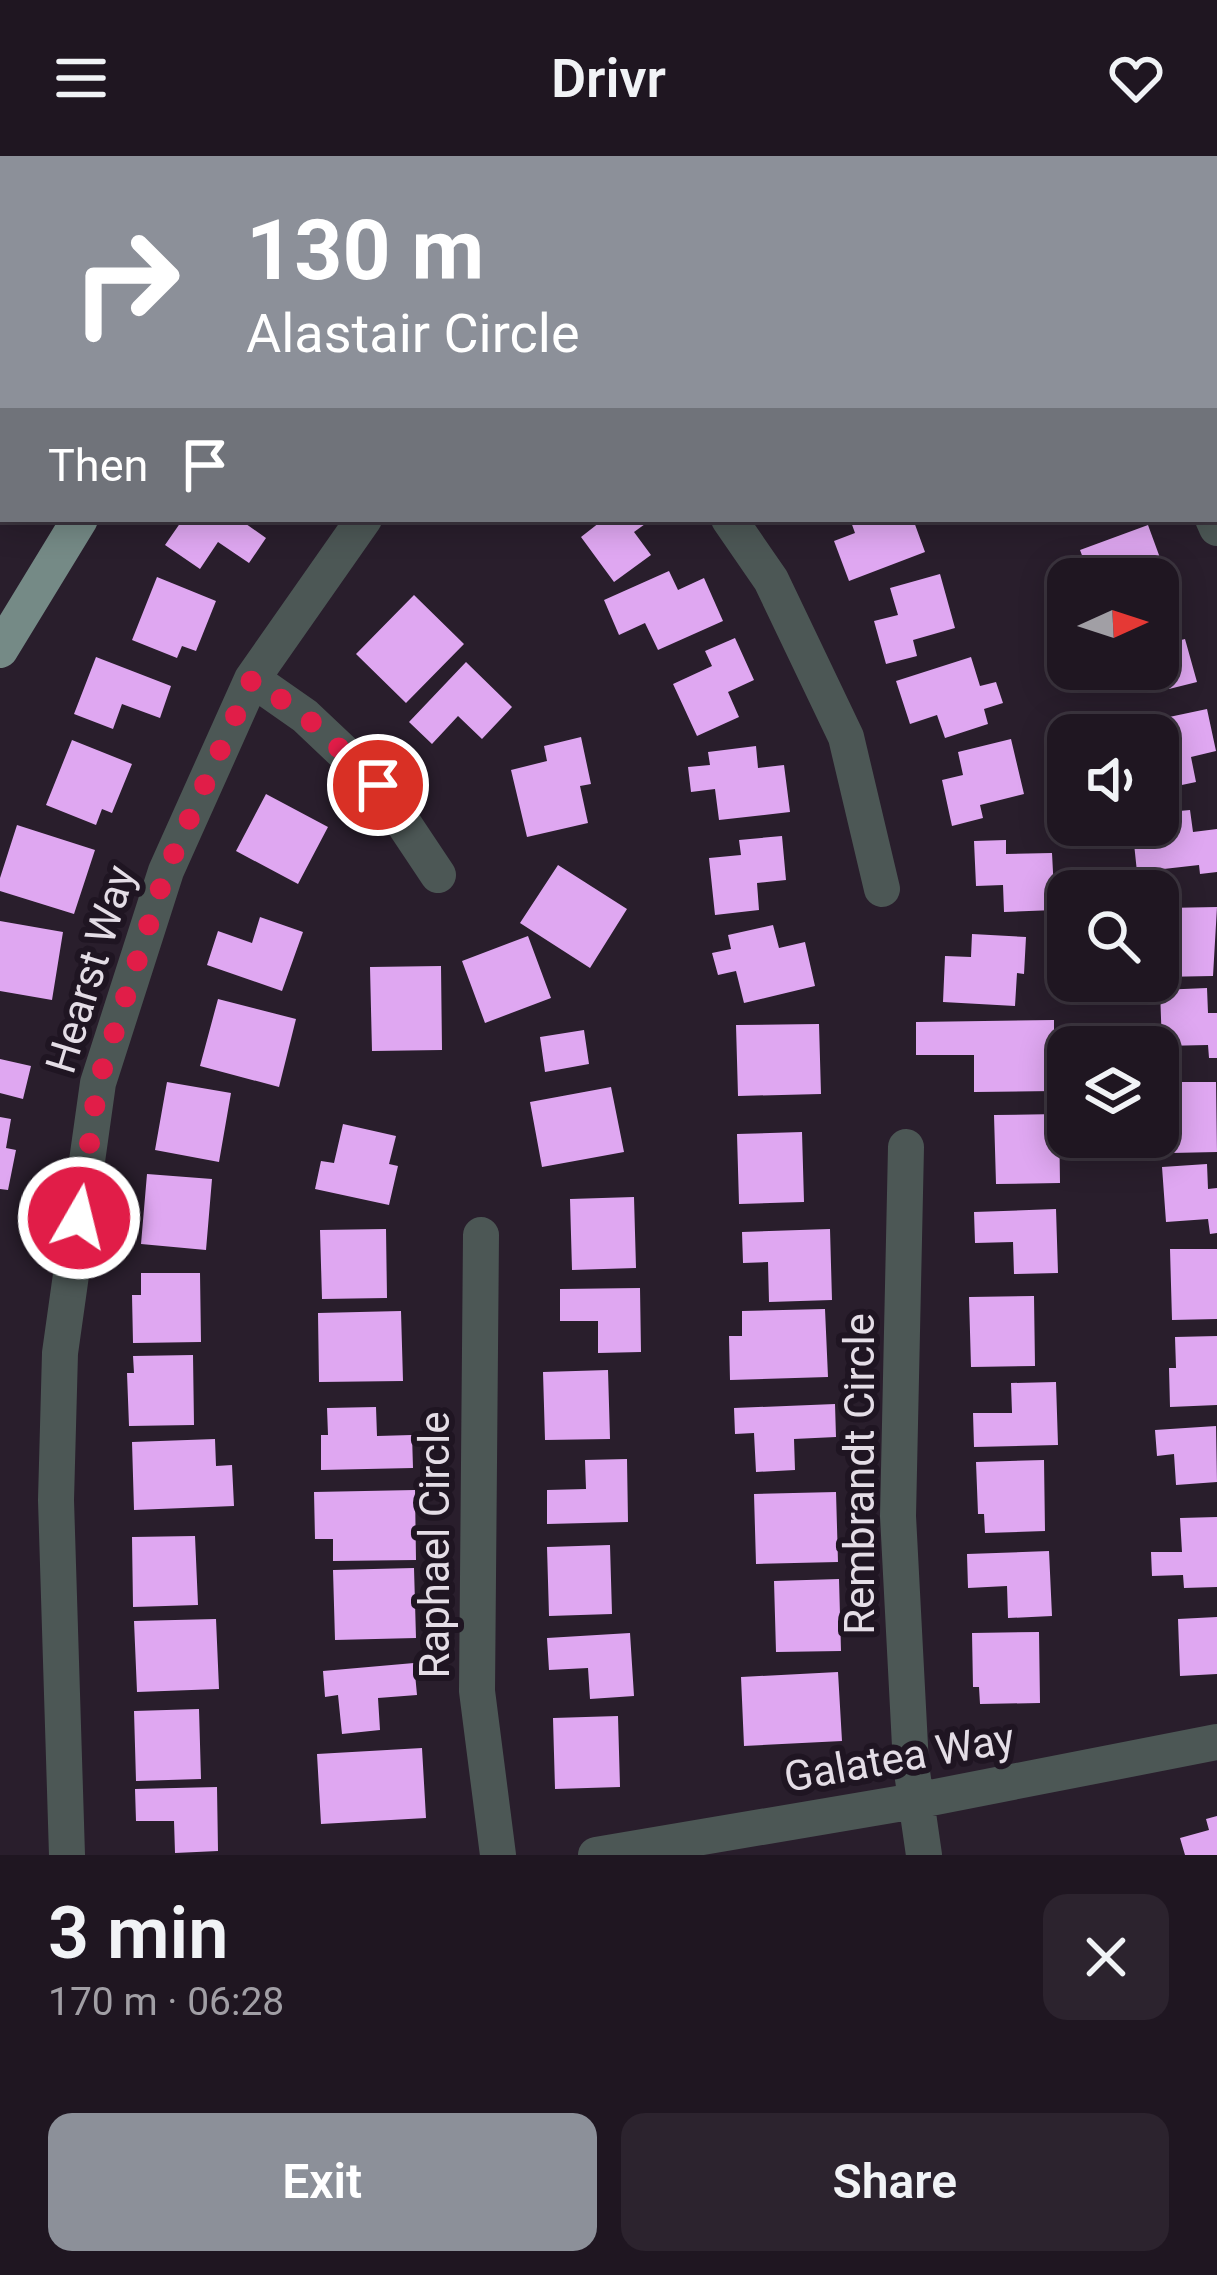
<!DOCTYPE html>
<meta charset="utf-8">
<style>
:root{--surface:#1f1621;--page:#2c232e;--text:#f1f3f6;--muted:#a19fa5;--line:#3c353f;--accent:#8c9099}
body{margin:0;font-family:Roboto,sans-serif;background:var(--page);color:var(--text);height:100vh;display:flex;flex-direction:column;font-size:45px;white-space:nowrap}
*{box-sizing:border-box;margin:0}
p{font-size:39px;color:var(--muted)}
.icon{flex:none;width:66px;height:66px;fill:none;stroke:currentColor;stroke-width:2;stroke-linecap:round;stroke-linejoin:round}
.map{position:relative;height:1699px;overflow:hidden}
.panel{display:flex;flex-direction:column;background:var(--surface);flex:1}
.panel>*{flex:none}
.hud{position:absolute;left:0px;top:0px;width:1218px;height:366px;box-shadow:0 6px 30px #0003,0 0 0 3px var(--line);background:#8c9099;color:#fff;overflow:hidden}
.needle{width:78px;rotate:87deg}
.tools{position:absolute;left:1047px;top:402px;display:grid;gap:24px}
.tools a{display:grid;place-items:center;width:132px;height:132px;border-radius:24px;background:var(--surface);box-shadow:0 6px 30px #0003,0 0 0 3px var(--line);font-size:60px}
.pin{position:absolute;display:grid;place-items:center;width:102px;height:102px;color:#fff;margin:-51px;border:6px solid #fff;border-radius:50%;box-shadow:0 3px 12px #0007}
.me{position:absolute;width:132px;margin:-66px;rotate:8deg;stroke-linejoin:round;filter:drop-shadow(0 0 9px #0008)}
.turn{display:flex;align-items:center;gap:42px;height:252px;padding:0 48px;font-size:54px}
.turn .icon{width:156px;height:156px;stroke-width:2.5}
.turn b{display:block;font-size:84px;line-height:102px}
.then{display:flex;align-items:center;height:114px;padding:0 48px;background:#0003;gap:24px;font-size:45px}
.round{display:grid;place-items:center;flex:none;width:126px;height:126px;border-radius:24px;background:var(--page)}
.head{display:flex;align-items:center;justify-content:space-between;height:204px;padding:0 48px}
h1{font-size:72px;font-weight:600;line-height:90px}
.primary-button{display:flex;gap:24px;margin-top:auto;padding:24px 48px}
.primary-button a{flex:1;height:138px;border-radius:24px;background:var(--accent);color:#fff;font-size:48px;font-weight:600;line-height:138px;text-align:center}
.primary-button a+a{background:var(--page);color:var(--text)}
header{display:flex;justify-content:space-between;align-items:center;height:156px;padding:0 48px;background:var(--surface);font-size:54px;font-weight:600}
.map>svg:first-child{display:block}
.building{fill:#dfa7f1}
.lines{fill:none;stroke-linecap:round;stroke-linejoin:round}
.minor{stroke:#4c5755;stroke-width:36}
.major{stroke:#758a86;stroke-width:36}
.route{stroke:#e11d48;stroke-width:21;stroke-dasharray:0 37.8}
.labels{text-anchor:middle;stroke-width:12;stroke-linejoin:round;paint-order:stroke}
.street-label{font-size:42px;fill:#e4dde6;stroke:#1f1522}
</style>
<header><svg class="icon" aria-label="menu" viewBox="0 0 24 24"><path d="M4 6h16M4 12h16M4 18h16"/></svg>Drivr<svg class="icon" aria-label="heart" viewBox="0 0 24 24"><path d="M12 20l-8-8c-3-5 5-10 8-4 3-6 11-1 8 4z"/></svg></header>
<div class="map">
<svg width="1217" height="1699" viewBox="0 0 1217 1699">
<rect width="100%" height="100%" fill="#291e2c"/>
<!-- building -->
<path class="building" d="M 183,363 L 239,363 L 266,382 L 249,407 L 218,386 L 200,413 L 165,389 Z
M 604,363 L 652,363 L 634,376 L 651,399 L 614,426 L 581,381 Z
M 850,363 L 913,363 L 925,396 L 849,425 L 834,385 L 855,377 Z
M 1148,369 L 1163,410 L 1141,419 L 1142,423 L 1091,423 L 1080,394 Z
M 669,415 L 678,434 L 704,422 L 723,465 L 658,494 L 645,467 L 619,479 L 604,444 Z
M 940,418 L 955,472 L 913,484 L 917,500 L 886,508 L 874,465 L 898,459 L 890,432 Z
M 157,421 L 216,445 L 196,495 L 182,490 L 177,502 L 132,484 Z
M 414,439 L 464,488 L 406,547 L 356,498 Z
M 735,482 L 754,524 L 728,536 L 739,561 L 697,580 L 673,528 L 712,510 L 705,495 Z
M 1185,483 L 1197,526 L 1169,533 L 1166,524 L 1119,537 L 1112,513 L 1158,513 L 1158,490 Z
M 96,501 L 171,530 L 160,562 L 122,548 L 113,573 L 74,558 Z
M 971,501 L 980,530 L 996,526 L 1003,547 L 984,553 L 988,568 L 945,582 L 937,559 L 910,568 L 896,525 Z
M 466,506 L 512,551 L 482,583 L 458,560 L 432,588 L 409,566 Z
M 1207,553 L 1216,595 L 1191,601 L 1196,626 L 1158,634 L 1158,579 L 1138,579 L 1136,568 Z
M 581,581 L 591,628 L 580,630 L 588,667 L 527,681 L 511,614 L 547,605 L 544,590 Z
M 1011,583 L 1024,638 L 980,649 L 983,662 L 952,670 L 942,624 L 963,619 L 958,596 Z
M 72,584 L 132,608 L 112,657 L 102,653 L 96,669 L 46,649 Z
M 756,590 L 758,612 L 784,609 L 790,656 L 719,664 L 715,633 L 691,636 L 688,611 L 710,609 L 708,596 Z
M 266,638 L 328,671 L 298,728 L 236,695 Z
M 1190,654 L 1193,676 L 1217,673 L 1217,716 L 1200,718 L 1199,709 L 1137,716 L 1133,678 L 1146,676 L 1146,669 L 1158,669 L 1158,657 Z
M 17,669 L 95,694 L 74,758 L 0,735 L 0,722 Z
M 782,680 L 786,724 L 757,727 L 759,754 L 715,759 L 709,702 L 741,699 L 739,684 Z
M 1006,684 L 1006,698 L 1052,697 L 1055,754 L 1004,756 L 1003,729 L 976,730 L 974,685 Z
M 558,709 L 627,753 L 590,812 L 520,767 Z
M 1217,751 L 1213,820 L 1160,821 L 1159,784 L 1166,784 L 1165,752 Z
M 260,761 L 303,776 L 282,835 L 207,809 L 218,775 L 252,787 Z
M 0,765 L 63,776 L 52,844 L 0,835 Z
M 773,769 L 779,792 L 805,786 L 815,830 L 744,847 L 736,815 L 718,819 L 712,797 L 731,793 L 728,779 Z
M 972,778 L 1026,781 L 1024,818 L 1017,817 L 1015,850 L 943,846 L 945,800 L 971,801 Z
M 528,780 L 551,842 L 485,867 L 462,805 Z
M 441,810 L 442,894 L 372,895 L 370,811 Z
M 1207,832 L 1208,857 L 1217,857 L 1217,902 L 1209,902 L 1208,889 L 1162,890 L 1160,834 Z
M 218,843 L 296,863 L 279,931 L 200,910 Z
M 1054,864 L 1054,935 L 974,936 L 974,899 L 916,899 L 916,866 Z
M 819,868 L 821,938 L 738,940 L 736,869 Z
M 584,874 L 589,908 L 545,916 L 540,881 Z
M 0,903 L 31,910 L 23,943 L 0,937 Z
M 167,926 L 231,937 L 219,1006 L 155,994 Z
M 1171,926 L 1216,926 L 1217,996 L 1171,997 L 1170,977 L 1158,978 L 1158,939 L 1171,938 Z
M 611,931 L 624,996 L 542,1011 L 530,946 Z
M 1059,958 L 1060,1027 L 996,1028 L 994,959 Z
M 0,961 L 11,963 L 6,992 L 16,994 L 8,1034 L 0,1033 Z
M 343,968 L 396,980 L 389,1008 L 398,1010 L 389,1049 L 315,1033 L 321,1005 L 334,1007 Z
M 802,976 L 804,1046 L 739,1048 L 737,978 Z
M 1207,1008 L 1208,1033 L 1217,1032 L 1217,1077 L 1210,1078 L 1208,1063 L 1166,1066 L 1162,1011 Z
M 147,1018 L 212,1023 L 206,1094 L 141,1088 Z
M 634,1041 L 636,1112 L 572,1114 L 570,1043 Z
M 1056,1053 L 1058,1117 L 1014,1118 L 1013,1086 L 975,1087 L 974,1056 Z
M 386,1073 L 387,1142 L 322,1143 L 320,1074 Z
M 830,1073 L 832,1144 L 769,1146 L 768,1106 L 743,1107 L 742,1076 Z
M 1170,1093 L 1217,1093 L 1217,1163 L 1172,1164 Z
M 141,1117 L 200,1117 L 201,1186 L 133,1187 L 132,1139 L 141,1139 Z
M 640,1132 L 641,1196 L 598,1197 L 598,1165 L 560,1165 L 560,1133 Z
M 1034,1140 L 1035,1210 L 971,1211 L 969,1141 Z
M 825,1153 L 828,1221 L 730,1224 L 729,1180 L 742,1180 L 742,1155 Z
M 401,1155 L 403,1225 L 319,1226 L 318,1157 Z
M 1217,1180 L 1217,1249 L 1170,1251 L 1169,1212 L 1176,1212 L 1175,1181 Z
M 193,1199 L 194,1269 L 129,1270 L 127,1217 L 134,1217 L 133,1200 Z
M 608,1214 L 610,1283 L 545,1284 L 543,1216 Z
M 1056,1226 L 1058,1289 L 974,1291 L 973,1257 L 1012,1257 L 1011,1227 Z
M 835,1248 L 836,1281 L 794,1283 L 795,1314 L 756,1316 L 754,1277 L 735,1278 L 734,1252 Z
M 376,1251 L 377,1280 L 412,1279 L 413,1312 L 321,1314 L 321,1279 L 328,1279 L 327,1252 Z
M 1216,1270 L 1217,1326 L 1176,1329 L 1174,1298 L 1157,1300 L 1155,1274 Z
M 215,1283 L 216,1310 L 232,1309 L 234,1350 L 134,1354 L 132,1286 Z
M 627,1303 L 628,1366 L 547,1368 L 547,1334 L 586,1333 L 585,1304 Z
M 1044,1304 L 1045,1375 L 985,1377 L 984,1358 L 978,1358 L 976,1306 Z
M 415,1334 L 416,1404 L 333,1405 L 333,1383 L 315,1383 L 314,1336 Z
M 836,1336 L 838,1406 L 756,1408 L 754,1338 Z
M 1217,1361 L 1217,1431 L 1184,1432 L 1183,1419 L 1152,1420 L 1151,1396 L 1182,1396 L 1180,1362 Z
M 195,1380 L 198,1449 L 133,1451 L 132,1381 Z
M 610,1389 L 612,1458 L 549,1460 L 547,1391 Z
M 1049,1395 L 1052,1460 L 1008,1462 L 1007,1430 L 968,1432 L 967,1398 Z
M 414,1412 L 416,1482 L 335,1484 L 333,1414 Z
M 839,1423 L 841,1495 L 776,1496 L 774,1425 Z
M 1217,1461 L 1217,1518 L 1180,1520 L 1178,1463 Z
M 216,1463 L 219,1533 L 137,1536 L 134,1465 Z
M 1039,1476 L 1040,1547 L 980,1548 L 979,1531 L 973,1531 L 972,1477 Z
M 630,1477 L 634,1540 L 590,1543 L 588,1512 L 549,1514 L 547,1482 Z
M 414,1507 L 417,1539 L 378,1542 L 380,1574 L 342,1578 L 338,1539 L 325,1541 L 323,1515 Z
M 838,1516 L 842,1585 L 744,1590 L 741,1521 Z
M 199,1553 L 201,1623 L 136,1625 L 134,1555 Z
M 618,1560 L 620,1631 L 555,1633 L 553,1562 Z
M 422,1592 L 426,1662 L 321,1668 L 317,1598 Z
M 217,1631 L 218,1695 L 175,1697 L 174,1665 L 136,1665 L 135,1633 Z
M 1217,1660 L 1217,1699 L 1185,1699 L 1180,1682 L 1209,1674 L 1206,1663 Z"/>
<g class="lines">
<!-- minor -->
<path class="minor" d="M 1019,0 L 1021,3
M 758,3 L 762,0
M 729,363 L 771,424 L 846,581 L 882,733
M 1213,363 L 1217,372
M 252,523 L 305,560 L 378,629 L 438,719
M 906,991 L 898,1360 L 911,1609 L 924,1699
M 481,1079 L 477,1535 L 498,1699
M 67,1699 L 56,1344 L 60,1197 L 98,927 L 166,715 L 252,523 L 364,363
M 596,1699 L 915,1645 L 1217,1586"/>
<!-- major -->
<path class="major" d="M 368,3 L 371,0
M 0,494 L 80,363"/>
</g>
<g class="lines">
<!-- route -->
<path class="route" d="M 79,1062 L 98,927 L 166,715 L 252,523 L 305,560 L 378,629"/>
</g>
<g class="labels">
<!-- street labels -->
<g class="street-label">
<text transform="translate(90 813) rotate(-73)" y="15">Hearst Way</text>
<text transform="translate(859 1318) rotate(-90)" y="15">Rembrandt Circle</text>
<text transform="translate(434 1389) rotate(-90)" y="15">Raphael Circle</text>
<text transform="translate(899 1601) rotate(-10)" y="15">Galatea Way</text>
</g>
</g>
</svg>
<div class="tools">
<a><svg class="needle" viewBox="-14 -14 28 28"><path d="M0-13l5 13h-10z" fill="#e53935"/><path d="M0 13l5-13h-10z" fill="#a19fa5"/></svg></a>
<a><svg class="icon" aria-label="sound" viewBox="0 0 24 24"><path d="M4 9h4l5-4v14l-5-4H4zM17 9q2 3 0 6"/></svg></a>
<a><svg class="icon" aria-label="search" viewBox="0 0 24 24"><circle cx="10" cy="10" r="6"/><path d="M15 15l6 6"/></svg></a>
<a><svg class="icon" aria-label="layers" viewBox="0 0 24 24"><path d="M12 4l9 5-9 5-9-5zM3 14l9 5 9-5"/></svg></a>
</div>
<div class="pin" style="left:378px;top:629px;background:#d93025"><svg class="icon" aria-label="arrive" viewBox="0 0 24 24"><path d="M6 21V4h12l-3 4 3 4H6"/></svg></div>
<svg class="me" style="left:79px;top:1062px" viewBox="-20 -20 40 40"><circle r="17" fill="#e11d48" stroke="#fff" stroke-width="3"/><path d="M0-11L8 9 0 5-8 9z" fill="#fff"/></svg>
<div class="hud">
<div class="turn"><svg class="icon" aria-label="right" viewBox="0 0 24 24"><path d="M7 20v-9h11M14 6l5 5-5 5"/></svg><div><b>130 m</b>Alastair Circle</div></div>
<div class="then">Then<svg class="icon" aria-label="arrive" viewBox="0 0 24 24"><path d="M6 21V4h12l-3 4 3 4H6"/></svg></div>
</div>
</div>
<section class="panel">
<div class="head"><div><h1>3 min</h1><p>170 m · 06:28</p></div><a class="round"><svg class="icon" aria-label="close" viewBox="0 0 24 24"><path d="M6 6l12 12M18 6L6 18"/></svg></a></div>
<div class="primary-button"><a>Exit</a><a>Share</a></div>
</section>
